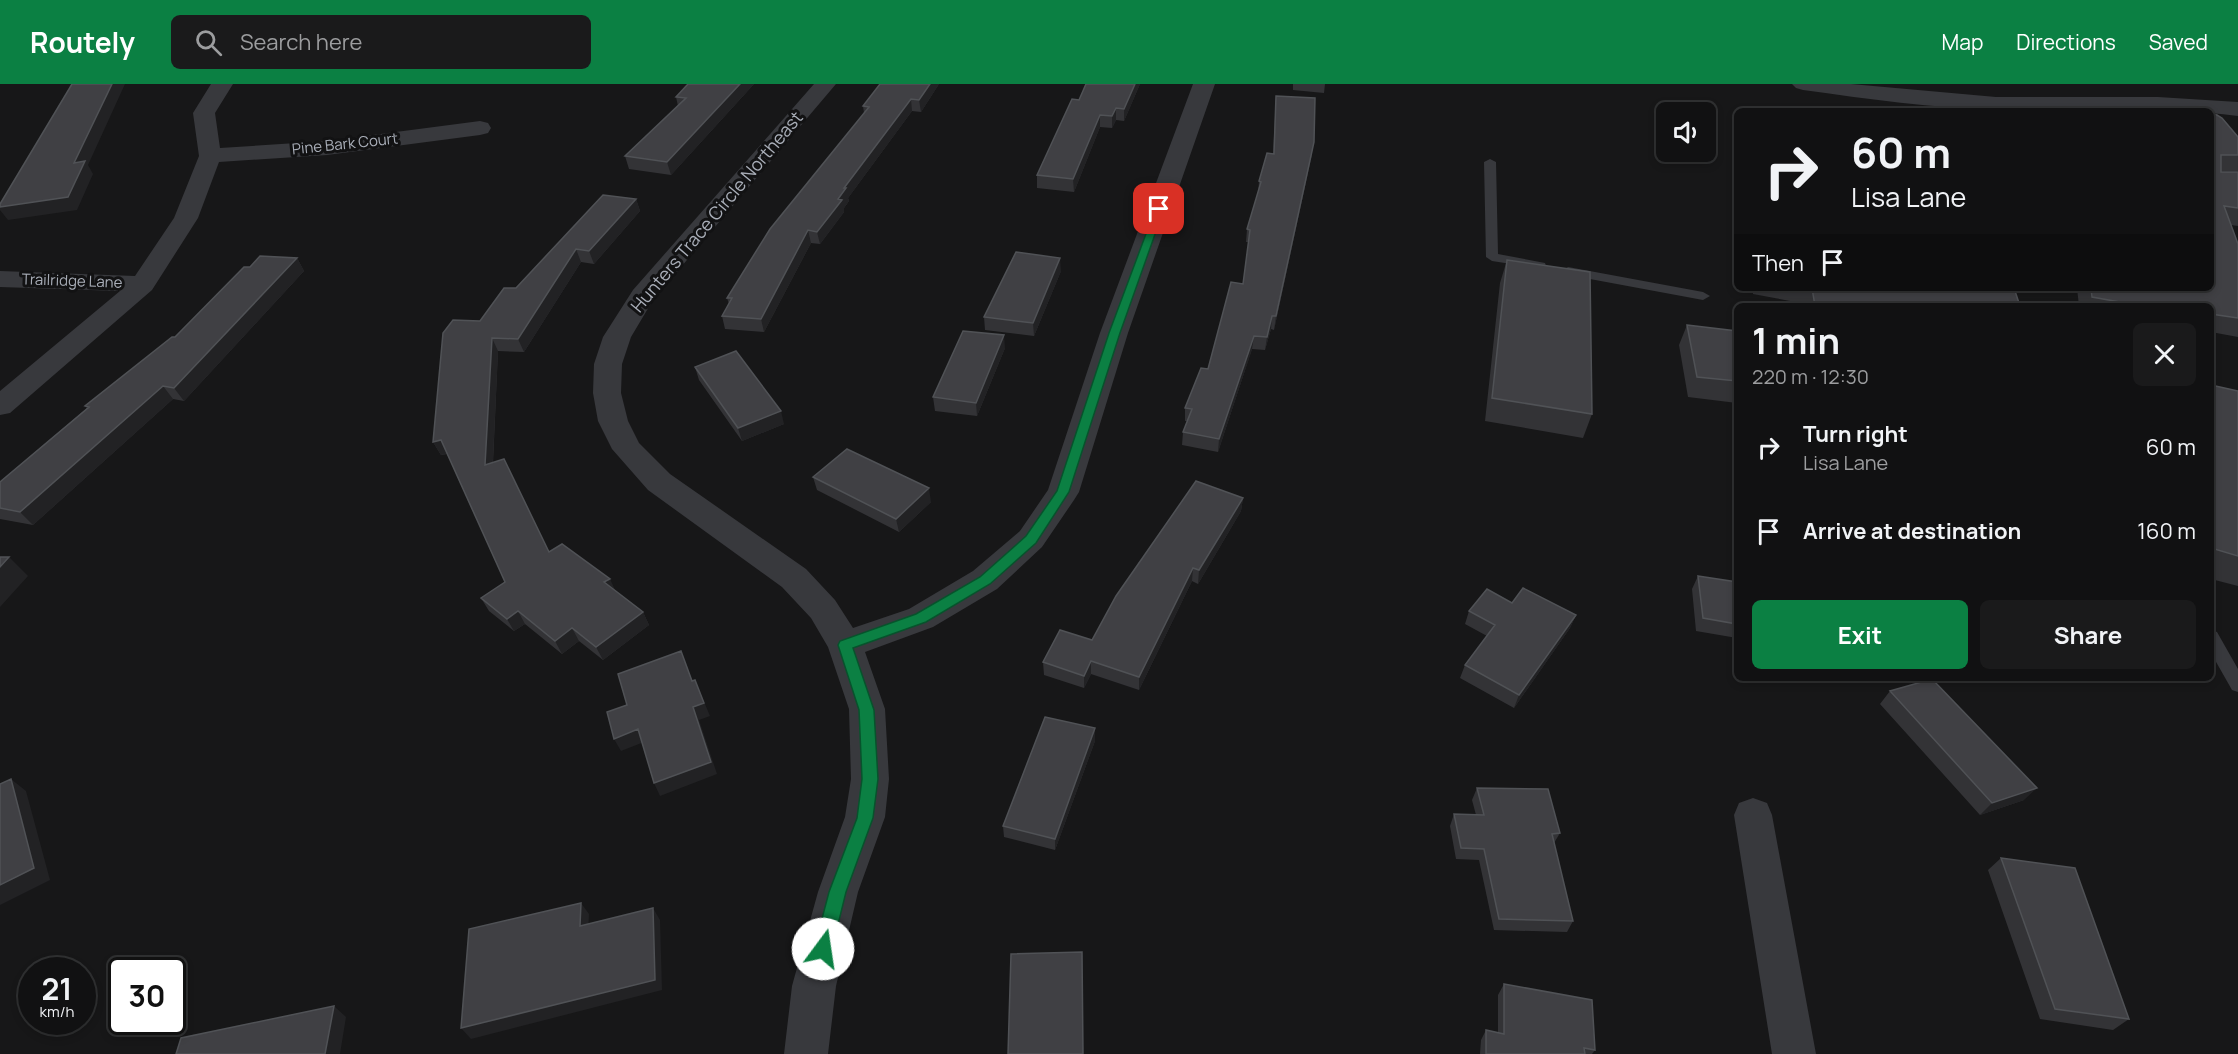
<!DOCTYPE html>
<meta charset="utf-8">
<style>
:root{--surface:#111112;--page:#1a1a1b;--text:#f1f3f6;--muted:#9c9d9f;--line:#303132;--accent:#0b8043}
body{margin:0;font-family:Manrope,sans-serif;background:var(--page);color:var(--text);height:100vh;display:flex;flex-direction:column;font-size:22px;white-space:nowrap}
*{box-sizing:border-box;margin:0}
p{font-size:20px;color:var(--muted)}
.icon{flex:none;width:33px;height:33px;fill:none;stroke:currentColor;stroke-width:2;stroke-linecap:round;stroke-linejoin:round}
.map{position:relative;flex:1;overflow:hidden}
.panel{position:absolute;left:1734px;top:219px;width:480px;height:378px;display:flex;flex-direction:column;background:var(--surface);border-radius:9px;box-shadow:0 3px 9px #0003,0 0 0 2px var(--line)}
.panel>*{flex:none}
.banner{position:absolute;left:1734px;top:24px;width:480px;height:183px;border-radius:9px;box-shadow:0 3px 9px #0003,0 0 0 2px var(--line);background:#111112;color:var(--text);overflow:hidden}
.controls{position:absolute;left:1656px;top:18px;display:grid;gap:12px}
.controls a{display:grid;place-items:center;width:60px;height:60px;border-radius:9px;background:var(--surface);box-shadow:0 3px 9px #0003,0 0 0 2px var(--line);font-size:30px}
.speed{position:absolute;left:18px;top:873px;display:flex;gap:12px;font-size:30px;font-weight:700;text-align:center}
.speed>*{display:grid;place-content:center;width:78px;height:78px;border-radius:50%;background:var(--surface);box-shadow:0 3px 9px #0003,0 0 0 2px var(--line);line-height:1}
.speed small{font-size:15px;font-weight:400}
.speed .limit{border:3px solid #111;border-radius:9px;background:#fff;color:#111}
.pin{position:absolute;display:grid;place-items:center;width:51px;height:51px;color:#fff;margin:-26px;border-radius:12px;box-shadow:0 3px 9px #0006}
.me{position:absolute;width:66px;margin:-33px;rotate:14deg;stroke-linejoin:round;filter:drop-shadow(0 0 4px #0008)}
.turn{display:flex;align-items:center;gap:21px;height:126px;padding:0 18px;font-size:27px}
.turn .icon{width:78px;height:78px;stroke-width:2.5}
.turn b{display:block;font-size:42px;line-height:51px}
.then{display:flex;align-items:center;height:57px;padding:0 18px;background:#0003;gap:12px;font-size:22px}
.round{display:grid;place-items:center;flex:none;width:63px;height:63px;border-radius:9px;background:var(--page)}
.head{display:flex;align-items:center;justify-content:space-between;height:102px;padding:0 18px}
h1{font-size:36px;font-weight:700;line-height:45px}
.action{display:flex;gap:12px;margin-top:auto;padding:12px 18px}
.action a{flex:1;height:69px;border-radius:9px;background:var(--accent);color:#fff;font-size:24px;font-weight:700;line-height:69px;text-align:center}
.action a+a{background:var(--page);color:var(--text)}
ul{padding:0;list-style:none}
li{display:flex;align-items:center;gap:18px;height:84px;padding:0 18px}
li div{flex:1}
li b{display:block;font-size:22px}
li em{font-style:normal}
header{display:flex;align-items:center;gap:36px;box-sizing:border-box;height:84px;padding:0 30px;background:var(--accent);color:#fff}
header strong{font-size:28px}
nav{display:flex;gap:33px;margin-inline-start:auto;font-size:21px}
.search{width:420px;height:54px;background:var(--page);display:flex;align-items:center;gap:15px;box-sizing:border-box;padding:0 21px;border-radius:9px;color:var(--muted);font-size:22px}
.map>svg:first-child{display:block}
.lines{fill:none;stroke-linecap:round;stroke-linejoin:round}
.service{fill:#38393d;fill-rule:evenodd}
.minor{fill:#38393d;fill-rule:evenodd}
.wall{fill:#333336}
.shaded-wall{fill:#222224}
.building{fill:#404044;stroke:#505256;stroke-width:1.5}
.route{fill:#0b8043;stroke:#07532c;stroke-width:1.5}
.labels{text-anchor:middle;stroke-width:6;stroke-linejoin:round;paint-order:stroke}
.far-street-label{font-size:15px;fill:#a9aeb8;stroke:#121213}
.street-label{font-size:18px;fill:#a9aeb8;stroke:#121213}
</style>
<header>
<strong>Routely</strong>
<div class="search"><svg class="icon" aria-label="search" viewBox="0 0 24 24"><circle cx="10" cy="10" r="6"/><path d="M15 15l6 6"/></svg>Search here</div>
<nav><a>Map</a><a>Directions</a><a>Saved</a></nav>
</header>
<div class="map">
<svg width="2238" height="970" viewBox="0 0 2238 970">
<rect width="100%" height="100%" fill="#171718"/>
<g class="lines">
<!-- service -->
<path class="service" d="M 1490,75 L 1496,78 L 1498,170 L 1545,179 L 1546,182 L 1545,185 L 1492,177 L 1486,173 L 1484,78 Z
M 1568,183 L 1703,208 L 1710,212 L 1703,216 L 1563,190 L 1562,187 Z
M 2211,546 L 2217,548 L 2238,585 L 2238,608 L 2232,606 L 2211,569 Z"/>
<!-- minor -->
<path class="minor" d="M 211,0 L 233,0 L 215,29 L 220,64 L 327,57 L 480,37 L 488,39 L 491,44 L 488,49 L 480,51 L 327,71 L 219,78 L 198,134 L 152,206 L 10,329 L 0,331 L 0,307 L 120,207 L 0,203 L 0,187 L 135,192 L 174,134 L 199,72 L 193,29 Z
M 814,0 L 836,0 L 653,216 L 631,253 L 622,280 L 621,309 L 628,337 L 639,359 L 670,390 L 806,485 L 835,516 L 853,544 L 909,525 L 973,487 L 1020,447 L 1048,406 L 1100,249 L 1193,0 L 1215,0 L 1128,249 L 1079,408 L 1074,416 L 1042,463 L 997,505 L 933,543 L 865,568 L 885,625 L 889,695 L 885,733 L 858,808 L 836,902 L 828,970 L 784,970 L 792,902 L 818,808 L 845,733 L 851,695 L 849,625 L 828,563 L 811,534 L 782,503 L 648,406 L 612,365 L 598,337 L 593,309 L 594,280 L 603,253 L 633,206 Z
M 1792,0 L 1851,0 L 1996,13 L 2158,13 L 2238,18 L 2238,32 C 2160,22 2078,28 1998,26 C 1933,24 1868,15 1803,6 L 1796,4 Z
M 1753,714 L 1767,719 L 1772,731 L 1816,970 L 1772,970 L 1734,731 L 1739,719 Z"/>
</g>
<!-- wall -->
<path class="wall" d="M 688,0 L 754,0 L 671,91 L 629,85 L 625,72 L 678,22 L 676,13 Z
M 939,0 L 921,28 L 912,27 L 848,114 L 849,117 L 844,124 L 844,128 L 820,160 L 811,159 L 764,248 L 725,245 L 722,232 L 729,220 L 727,214 L 864,29 L 863,22 Z
M 1086,0 L 1140,0 L 1124,37 L 1116,36 L 1112,44 L 1100,43 L 1074,108 L 1037,104 L 1037,91 L 1079,16 Z
M 1293,0 L 1325,0 L 1324,9 L 1293,6 Z
M 1276,12 L 1312,70 L 1274,246 L 1271,245 L 1265,266 L 1252,265 L 1218,368 L 1182,361 L 1183,348 L 1187,337 L 1185,337 L 1185,324 L 1208,285 L 1243,200 L 1249,158 L 1246,158 L 1247,145 L 1258,110 L 1259,97 L 1273,70 Z
M 2211,30 L 2238,53 L 2238,87 L 2221,87 L 2221,88 L 2238,88 L 2238,142 L 2231,141 L 2238,160 L 2238,253 L 2211,248 L 2211,222 L 2079,222 L 2077,204 L 2211,204 Z
M 636,115 L 640,127 L 594,180 L 581,178 L 524,268 L 498,267 L 493,379 L 549,468 L 616,508 L 643,528 L 649,541 L 603,576 L 579,557 L 562,570 L 525,540 L 514,547 L 489,527 L 481,514 L 505,498 L 447,370 L 441,371 L 433,358 L 480,237 Z
M 297,174 L 304,187 L 184,317 L 173,315 L 33,441 L 0,435 L 0,398 L 87,324 L 85,322 L 175,253 L 250,183 Z
M 1507,176 L 1592,330 L 1583,354 L 1485,337 L 1500,199 Z
M 1061,187 L 1034,252 L 985,246 L 984,233 Z
M 1753,204 L 2014,204 L 2020,222 L 1802,222 L 1801,219 L 1753,210 Z
M 1687,241 L 1737,247 L 1737,319 L 1688,313 L 1679,261 Z
M 1005,264 L 977,332 L 935,327 L 933,313 Z
M 695,283 L 784,340 L 742,357 L 699,296 Z
M 2211,301 L 2238,307 L 2238,502 L 2211,495 Z
M 813,393 L 931,418 L 899,448 L 817,406 Z
M 1243,414 L 1241,427 L 1198,500 L 1192,497 L 1139,606 L 1091,590 L 1084,604 L 1044,591 L 1043,578 L 1092,556 Z
M 1698,492 L 1737,498 L 1737,554 L 1696,547 L 1692,505 Z
M 1512,519 L 1576,531 L 1570,544 L 1514,624 L 1460,594 L 1465,581 L 1487,552 L 1465,540 L 1469,527 Z
M 1890,607 L 2024,716 L 1980,731 L 1880,620 Z
M 1095,644 L 1095,657 L 1055,766 L 1004,753 L 1003,742 Z
M 1477,704 L 1560,749 L 1554,759 L 1573,837 L 1567,848 L 1494,846 L 1479,776 L 1456,775 L 1450,742 L 1454,730 L 1476,731 L 1472,716 Z
M 2001,774 L 2129,935 L 2113,946 L 2040,935 L 1988,786 Z
M 1504,900 L 1595,966 L 1592,970 L 1480,970 L 1481,956 L 1486,946 L 1498,949 L 1498,911 Z"/>
<!-- shaded-wall -->
<path class="shaded-wall" d="M 112,0 L 125,0 L 88,81 L 93,90 L 77,126 L 8,136 L 0,126 L 0,123 L 74,79 Z
M 740,0 L 754,0 L 671,91 L 667,78 Z
M 930,0 L 939,0 L 921,28 L 919,16 Z
M 1135,0 L 1140,0 L 1124,37 L 1124,25 Z
M 911,15 L 912,27 L 848,114 L 849,117 L 844,124 L 844,128 L 820,160 L 817,148 L 838,115 L 844,104 Z
M 1116,24 L 1116,36 L 1112,44 L 1112,32 Z
M 1100,31 L 1100,43 L 1074,108 L 1073,95 Z
M 1314,58 L 1312,70 L 1274,246 L 1276,232 Z
M 636,115 L 640,127 L 594,180 L 589,167 Z
M 808,146 L 811,159 L 764,248 L 761,235 Z
M 576,165 L 581,178 L 524,268 L 518,255 Z
M 297,174 L 304,187 L 184,317 L 174,304 Z
M 1060,174 L 1061,187 L 1034,252 L 1033,239 Z
M 1272,232 L 1271,245 L 1265,266 L 1267,253 Z
M 1004,251 L 1005,264 L 977,332 L 976,319 Z
M 1254,252 L 1252,265 L 1218,368 L 1219,355 Z
M 492,254 L 498,267 L 492,395 L 485,381 Z
M 163,302 L 173,315 L 33,441 L 20,428 Z
M 781,327 L 784,340 L 742,357 L 738,344 Z
M 441,356 L 449,369 L 441,371 L 433,358 Z
M 929,404 L 931,418 L 899,448 L 896,435 Z
M 1243,414 L 1241,427 L 1198,500 L 1199,486 Z
M 9,473 L 28,492 L 0,523 L 0,483 Z
M 1193,484 L 1192,497 L 1139,606 L 1139,593 Z
M 610,495 L 616,508 L 604,498 Z
M 518,527 L 525,540 L 514,547 L 507,535 Z
M 643,528 L 649,541 L 603,576 L 596,563 Z
M 1576,531 L 1570,544 L 1514,624 L 1519,611 Z
M 572,544 L 579,557 L 562,570 L 555,557 Z
M 1091,577 L 1091,590 L 1084,604 L 1084,592 Z
M 695,596 L 710,632 L 699,636 L 717,690 L 660,712 L 654,699 L 693,623 Z
M 1095,644 L 1095,657 L 1055,766 L 1055,755 Z
M 638,645 L 644,658 L 621,667 L 614,655 Z
M 11,695 L 26,707 L 50,796 L 0,821 L 0,801 Z
M 2037,704 L 2024,716 L 1980,731 L 1992,719 Z
M 581,819 L 589,830 L 588,853 L 580,842 Z
M 653,824 L 660,836 L 662,906 L 471,955 L 461,944 Z
M 334,922 L 346,933 L 340,970 L 325,970 Z"/>
<!-- building -->
<path class="building" d="M 72,0 L 112,0 L 74,79 L 85,77 L 68,113 L 0,123 L 0,120 Z
M 688,0 L 740,0 L 667,78 L 625,72 L 686,14 L 676,13 Z
M 880,0 L 930,0 L 919,16 L 911,15 L 844,104 L 846,104 L 838,115 L 842,116 L 817,148 L 808,146 L 761,235 L 722,232 L 732,214 L 727,214 L 770,145 L 869,23 L 863,22 Z
M 1086,0 L 1135,0 L 1124,25 L 1116,24 L 1112,32 L 1100,31 L 1073,95 L 1037,91 L 1072,15 L 1079,16 Z
M 1276,12 L 1315,14 L 1314,58 L 1276,232 L 1272,232 L 1267,253 L 1254,252 L 1219,355 L 1183,348 L 1192,325 L 1185,324 L 1201,284 L 1208,285 L 1231,198 L 1243,200 L 1250,146 L 1247,145 L 1261,98 L 1259,97 L 1267,69 L 1274,70 Z
M 2119,26 L 2142,27 L 2120,27 Z
M 2211,30 L 2217,31 L 2222,34 L 2238,53 L 2238,71 L 2221,71 L 2221,88 L 2238,88 L 2238,124 L 2224,122 L 2238,160 L 2238,234 L 2211,230 L 2211,222 L 2142,222 L 2092,213 L 2091,204 L 2211,204 Z
M 603,111 L 636,115 L 589,167 L 576,165 L 518,255 L 492,254 L 485,381 L 504,375 L 549,468 L 562,460 L 610,495 L 604,498 L 643,528 L 596,563 L 572,544 L 555,557 L 518,527 L 507,535 L 481,514 L 505,498 L 441,356 L 433,358 L 443,249 L 453,236 L 480,237 L 504,204 L 516,204 Z
M 1016,168 L 1060,174 L 1033,239 L 984,233 Z
M 260,172 L 297,174 L 174,304 L 163,302 L 20,428 L 0,424 L 0,398 L 89,323 L 85,322 L 172,253 L 175,253 L 244,183 L 250,183 Z
M 1507,176 L 1590,188 L 1592,330 L 1492,314 Z
M 1812,204 L 2014,204 L 2020,222 L 1815,222 Z
M 1687,241 L 1737,247 L 1737,297 L 1697,293 Z
M 963,247 L 1004,251 L 976,319 L 933,313 Z
M 736,267 L 781,327 L 738,344 L 695,283 Z
M 2211,301 L 2238,307 L 2238,472 L 2211,464 Z
M 847,365 L 929,404 L 896,435 L 813,393 Z
M 1196,397 L 1243,414 L 1199,486 L 1193,484 L 1139,593 L 1091,577 L 1084,592 L 1043,578 L 1060,546 L 1092,556 L 1116,512 Z
M 0,473 L 9,473 L 0,483 Z
M 1698,492 L 1737,498 L 1737,540 L 1703,534 Z
M 1523,504 L 1576,531 L 1519,611 L 1465,581 L 1495,541 L 1469,527 L 1487,505 L 1512,519 Z
M 681,567 L 692,597 L 695,596 L 704,619 L 693,623 L 711,678 L 654,699 L 638,645 L 614,655 L 607,628 L 627,621 L 618,590 Z
M 1932,595 L 2037,704 L 1992,719 L 1890,607 Z
M 1045,633 L 1095,644 L 1055,755 L 1003,742 Z
M 11,695 L 34,784 L 0,801 L 0,700 Z
M 1477,704 L 1548,705 L 1560,749 L 1552,750 L 1573,837 L 1499,835 L 1484,765 L 1461,764 L 1454,730 L 1484,731 Z
M 2001,774 L 2075,784 L 2129,935 L 2055,925 Z
M 581,819 L 580,842 L 653,824 L 655,896 L 461,944 L 469,845 Z
M 1082,868 L 1083,970 L 1008,970 L 1011,870 Z
M 1504,900 L 1592,916 L 1595,966 L 1584,964 L 1585,970 L 1486,970 L 1486,946 L 1504,950 Z
M 334,922 L 325,970 L 176,970 L 181,954 Z"/>
<!-- route -->
<path class="route" d="M 1156,123 L 1164,125 L 1120,249 L 1069,408 L 1036,459 L 990,500 L 926,538 L 853,564 L 874,626 L 878,695 L 873,734 L 846,808 L 832,865 L 829,871 L 823,873 L 817,871 L 814,865 L 829,808 L 857,734 L 862,695 L 859,626 L 838,561 L 840,557 L 916,530 L 980,493 L 1026,452 L 1057,407 L 1109,249 Z"/>
<g class="labels">
<!-- far-street labels -->
<g class="far-street-label">
<text transform="translate(345 60) rotate(-6)" y="5">Pine Bark Court</text>
<text transform="translate(72 197) rotate(2)" y="5">Trailridge Lane</text>
</g>
<!-- street labels -->
<g class="street-label">
<text transform="translate(717 128) rotate(-50)" y="6">Hunters Trace Circle Northeast</text>
</g>
</g>
</svg>
<div class="controls">
<a><svg class="icon" aria-label="sound" viewBox="0 0 24 24"><path d="M4 9h4l5-4v14l-5-4H4zM17 9q2 3 0 6"/></svg></a>
</div>
<div class="speed"><div>21<small>km/h</small></div><div class="limit">30</div></div>
<div class="pin" style="left:1159px;top:125px;background:#d93025"><svg class="icon" aria-label="arrive" viewBox="0 0 24 24"><path d="M6 21V4h12l-3 4 3 4H6"/></svg></div>
<svg class="me" style="left:823px;top:865px" viewBox="-20 -20 40 40"><circle r="19" fill="#fff"/><path d="M0-13L10 11 0 6-10 11z" fill="#0b8043"/></svg>
<div class="banner">
<div class="turn"><svg class="icon" aria-label="right" viewBox="0 0 24 24"><path d="M7 20v-9h11M14 6l5 5-5 5"/></svg><div><b>60 m</b>Lisa Lane</div></div>
<div class="then">Then<svg class="icon" aria-label="arrive" viewBox="0 0 24 24"><path d="M6 21V4h12l-3 4 3 4H6"/></svg></div>
</div>
<section class="panel">
<div class="head"><div><h1>1 min</h1><p>220 m · 12:30</p></div><a class="round"><svg class="icon" aria-label="close" viewBox="0 0 24 24"><path d="M6 6l12 12M18 6L6 18"/></svg></a></div>
<ul>
<li><svg class="icon" aria-label="right" viewBox="0 0 24 24"><path d="M7 20v-9h11M14 6l5 5-5 5"/></svg><div><b>Turn right</b><p>Lisa Lane</p></div><em>60 m</em></li>
<li><svg class="icon" aria-label="arrive" viewBox="0 0 24 24"><path d="M6 21V4h12l-3 4 3 4H6"/></svg><div><b>Arrive at destination</b></div><em>160 m</em></li>
</ul>
<div class="action"><a>Exit</a><a>Share</a></div>
</section>
</div>
